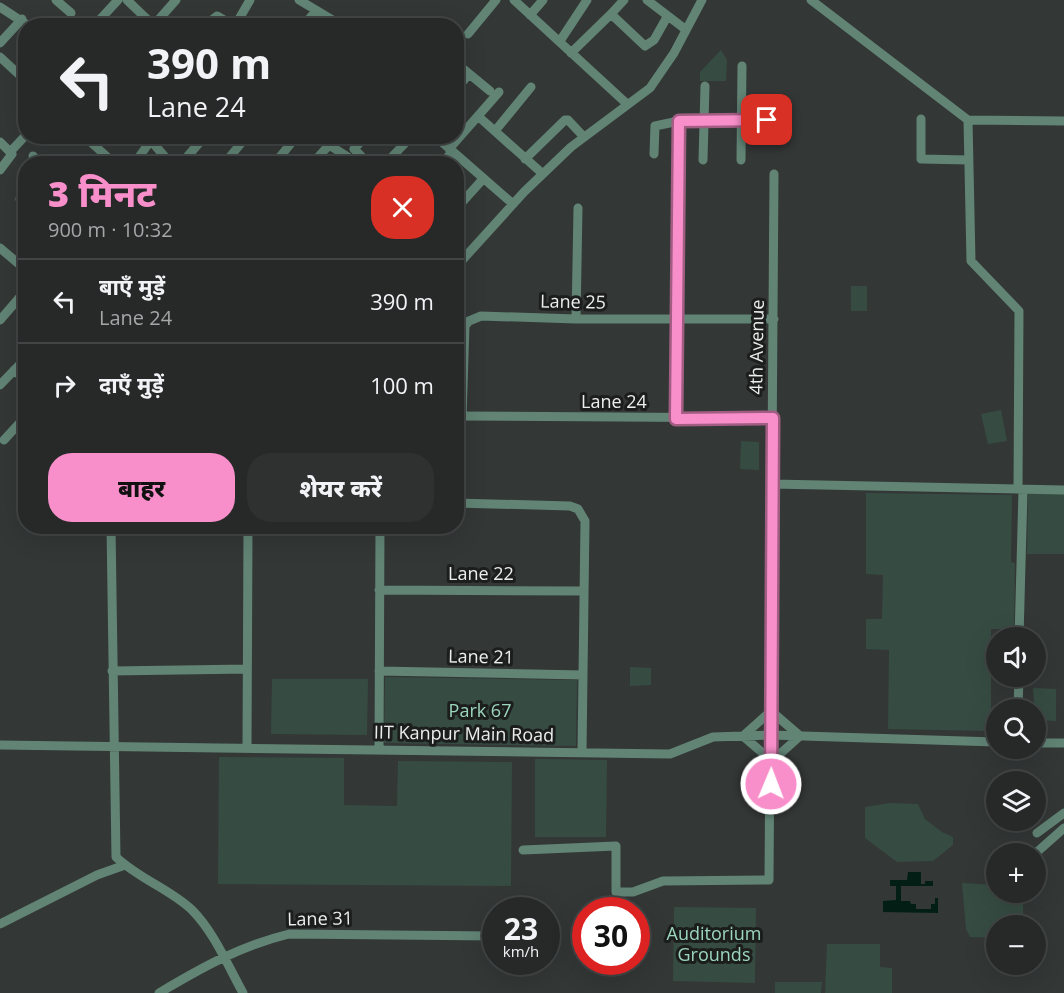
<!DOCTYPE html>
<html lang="hi">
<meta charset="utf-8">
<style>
:root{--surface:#262928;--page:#2e3130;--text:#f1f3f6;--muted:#a4a6a8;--line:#424545;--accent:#f98fca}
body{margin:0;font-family:"Open Sans","Noto Sans Devanagari",sans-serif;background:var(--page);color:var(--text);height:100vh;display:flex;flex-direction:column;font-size:22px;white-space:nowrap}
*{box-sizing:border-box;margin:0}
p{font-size:20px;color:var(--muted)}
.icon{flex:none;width:33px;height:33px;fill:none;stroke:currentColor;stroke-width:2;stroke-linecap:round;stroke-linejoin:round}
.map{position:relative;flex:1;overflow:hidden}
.drawer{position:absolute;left:18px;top:156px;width:446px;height:378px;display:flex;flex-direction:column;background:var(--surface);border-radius:24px;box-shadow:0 6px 24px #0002,0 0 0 2px var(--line)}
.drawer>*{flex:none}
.top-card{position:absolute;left:18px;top:18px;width:446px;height:126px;border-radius:24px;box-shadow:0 6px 24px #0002,0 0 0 2px var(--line);background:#262928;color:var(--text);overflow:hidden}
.buttons{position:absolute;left:986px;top:627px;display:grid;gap:12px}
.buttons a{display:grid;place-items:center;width:60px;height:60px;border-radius:50%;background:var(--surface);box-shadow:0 6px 24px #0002,0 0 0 2px var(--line);font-size:30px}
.speed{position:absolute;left:482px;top:897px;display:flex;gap:12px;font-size:30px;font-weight:700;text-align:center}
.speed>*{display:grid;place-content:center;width:78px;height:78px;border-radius:50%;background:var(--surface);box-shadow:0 6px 24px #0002,0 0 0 2px var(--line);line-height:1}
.speed small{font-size:15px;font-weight:400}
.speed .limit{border:9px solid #d22;background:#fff;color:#111}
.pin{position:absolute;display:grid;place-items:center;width:51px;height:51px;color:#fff;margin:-26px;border-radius:12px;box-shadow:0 3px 9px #0006}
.me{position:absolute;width:66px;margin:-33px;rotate:1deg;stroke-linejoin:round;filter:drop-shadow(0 0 4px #0008)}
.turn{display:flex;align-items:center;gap:21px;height:126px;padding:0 30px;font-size:27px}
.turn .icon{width:78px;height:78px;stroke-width:2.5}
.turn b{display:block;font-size:42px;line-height:51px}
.round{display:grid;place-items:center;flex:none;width:63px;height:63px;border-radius:24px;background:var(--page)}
.overview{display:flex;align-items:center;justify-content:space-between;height:102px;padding:0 30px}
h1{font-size:36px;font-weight:800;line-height:45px;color:var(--accent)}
.primary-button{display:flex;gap:12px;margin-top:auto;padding:12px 30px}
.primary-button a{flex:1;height:69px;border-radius:24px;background:var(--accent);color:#111;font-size:24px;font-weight:800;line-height:69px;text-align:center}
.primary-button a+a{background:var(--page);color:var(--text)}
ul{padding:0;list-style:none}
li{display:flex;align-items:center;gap:18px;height:84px;padding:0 30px;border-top:2px solid var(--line)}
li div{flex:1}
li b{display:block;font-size:22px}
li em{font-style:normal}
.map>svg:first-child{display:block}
.green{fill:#364c43}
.water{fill:#031f15}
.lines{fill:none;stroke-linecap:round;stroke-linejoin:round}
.minor{stroke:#618475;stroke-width:9}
.route-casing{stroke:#a25d83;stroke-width:15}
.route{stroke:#f98fca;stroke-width:10}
.labels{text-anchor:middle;stroke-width:6;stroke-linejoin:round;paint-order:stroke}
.street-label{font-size:18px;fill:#eaedec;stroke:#1c1e1d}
.park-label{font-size:18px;fill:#9bd6bd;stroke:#1c1e1d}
</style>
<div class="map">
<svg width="1064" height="993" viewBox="0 0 1064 993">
<rect width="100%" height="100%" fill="#333736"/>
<!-- green -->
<path class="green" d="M 721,50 L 727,60 L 726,81 L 700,81 L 700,72 Z
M 851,286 L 867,286 L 867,311 L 851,311 Z
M 1001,410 L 1007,441 L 988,444 L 981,414 Z
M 741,441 L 759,442 L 759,470 L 740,469 Z
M 866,493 L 1012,495 L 1011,562 L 1015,563 L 1014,629 L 991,629 L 991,731 L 888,729 L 889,650 L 866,649 L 866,619 L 882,619 L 883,575 L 866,574 Z
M 1028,493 L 1064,493 L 1064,554 L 1027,554 Z
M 630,667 L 651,668 L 651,685 L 630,686 Z
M 385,677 L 577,680 L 576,746 L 384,743 Z
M 272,679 L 368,679 L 367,735 L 271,734 Z
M 1033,688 L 1056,689 L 1056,721 L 1035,720 Z
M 219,757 L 344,758 L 344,805 L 397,806 L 398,761 L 512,762 L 511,886 L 218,884 Z
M 535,759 L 607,760 L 606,837 L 535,837 Z
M 890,803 L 918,804 L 925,819 L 942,832 L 953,837 L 953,845 L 933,861 L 897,862 L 865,838 L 865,807 Z
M 962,883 L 996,885 L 996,892 L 1023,893 L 1023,925 L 996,926 L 996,938 L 970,937 L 966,929 Z
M 674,907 L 756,908 L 755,983 L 673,981 Z
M 827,944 L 880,944 L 880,967 L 892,968 L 892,993 L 825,993 Z
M 775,982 L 822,982 L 821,993 L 775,993 Z"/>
<!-- water -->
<path class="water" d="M 908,872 L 921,872 L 921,884 L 925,884 L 925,881 L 933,881 L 933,886 L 901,886 L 901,901 L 910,901 L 911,904 L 916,904 L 916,909 L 931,909 L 931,904 L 935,904 L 935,898 L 938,898 L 938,913 L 883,912 L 883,901 L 896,900 L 896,886 L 890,886 L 890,880 L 907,880 Z"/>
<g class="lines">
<!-- minor -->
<path class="minor" d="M 56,0 L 71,13
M 127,0 L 153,25
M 299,0 L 336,22
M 514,0 L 626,103
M 647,0 L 685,29
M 811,0 L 968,120
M 0,7 L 29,26
M 611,14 L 624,0
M 530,15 L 543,0
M 94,26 L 118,0
M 153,26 L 176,0
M 204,26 L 217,16 L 234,26
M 235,26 L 250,0
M 303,26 L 316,11
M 468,34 L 496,0
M 560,41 L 587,0
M 0,43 L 22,19
M 571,53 L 611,14 L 645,46 L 654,40 L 667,17
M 0,57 L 26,81
M 456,63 L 490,91
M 456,89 L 469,74
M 479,117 L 543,174
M 921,119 L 921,159 L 969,160
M 968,120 L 971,261 L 1019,311 L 1018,489
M 968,120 L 1064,121
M 495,131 L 531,87
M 84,136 L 115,164
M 147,136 L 171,164
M 366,136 L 354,149 L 369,164
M 435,136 L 513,204
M 0,142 L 12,154 L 0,170
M 449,149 L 499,92
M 11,151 L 26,135
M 654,154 L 655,126 L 679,121
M 33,156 L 41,164
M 525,159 L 565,120 L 568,120 L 584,137
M 703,160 L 705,86
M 741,160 L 742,66
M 134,164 L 154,136
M 181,164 L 205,136
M 224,164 L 247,136
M 274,164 L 297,136
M 312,164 L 329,145 L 348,157
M 385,164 L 412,136
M 441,164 L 452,152
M 20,199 L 26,204
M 456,209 L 483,179
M 0,248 L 26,270
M 456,267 L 524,192 L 571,147 L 650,88 L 674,53 L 702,0
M 576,319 L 578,208
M 0,320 L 26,290
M 14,370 L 26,381
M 0,385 L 26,358
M 457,416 L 773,418
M 462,417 L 465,326 L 469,321 L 481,316 L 576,319 L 774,319
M 676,419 L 679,121 L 742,122 L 774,119
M 4,440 L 26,416
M 772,484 L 1064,490
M 456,503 L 570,506 L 578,509 L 585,521 L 582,752
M 111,526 L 116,857 C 139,879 170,889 192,910 C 214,932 228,966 243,993
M 379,590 L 583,591
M 1019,638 L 1023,490
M 112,671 L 247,669
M 379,671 L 583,675
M 1018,710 L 1019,676
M 743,736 L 771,711 L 800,736
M 743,736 L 772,761
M 1035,743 L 1064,743
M 0,745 L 670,754 L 713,737 L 771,735 L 996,742
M 247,748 L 248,526
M 379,749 L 380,526
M 772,761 L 800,736
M 1037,833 L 1064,813
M 523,850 L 616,846 L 616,892 L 633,892 L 663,881 L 769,880 L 774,174
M 1037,852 L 1064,828
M 0,924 L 97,875 L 125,865
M 159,993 C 201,968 240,946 289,934 L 495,936"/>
</g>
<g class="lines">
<defs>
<path id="route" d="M 767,120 L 679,121 L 676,419 L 773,418 L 771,784"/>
</defs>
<!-- route casing -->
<use href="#route" class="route-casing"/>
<!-- route -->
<use href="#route" class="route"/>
</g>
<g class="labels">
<!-- street labels -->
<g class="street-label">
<text transform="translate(573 302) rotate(1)" y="6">Lane 25</text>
<text transform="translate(757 347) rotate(-89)" y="6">4th Avenue</text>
<text x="614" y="408">Lane 24</text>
<text x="481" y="580">Lane 22</text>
<text transform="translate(481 657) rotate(1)" y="6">Lane 21</text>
<text transform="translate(464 734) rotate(1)" y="6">IIT Kanpur Main Road</text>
<text transform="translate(320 919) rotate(-1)" y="6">Lane 31</text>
</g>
<!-- park labels -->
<g class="park-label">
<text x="480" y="717">Park 67</text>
<text x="714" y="940">Auditorium<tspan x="714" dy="21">Grounds</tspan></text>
</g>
</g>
</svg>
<div class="buttons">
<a><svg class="icon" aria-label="sound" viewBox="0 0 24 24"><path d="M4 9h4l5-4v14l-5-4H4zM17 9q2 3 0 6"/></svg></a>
<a><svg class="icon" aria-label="search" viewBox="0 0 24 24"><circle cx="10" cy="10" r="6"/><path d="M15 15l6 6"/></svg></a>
<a><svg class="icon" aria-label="layers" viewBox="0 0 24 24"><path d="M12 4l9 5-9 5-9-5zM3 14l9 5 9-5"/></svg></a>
<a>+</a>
<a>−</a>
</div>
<div class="speed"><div>23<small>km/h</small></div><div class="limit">30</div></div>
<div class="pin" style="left:767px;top:120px;background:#d93025"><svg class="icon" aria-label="arrive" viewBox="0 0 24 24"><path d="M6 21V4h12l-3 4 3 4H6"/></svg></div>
<svg class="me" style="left:771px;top:784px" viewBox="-20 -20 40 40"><circle r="17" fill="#f98fca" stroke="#fff" stroke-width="3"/><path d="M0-11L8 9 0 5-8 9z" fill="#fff"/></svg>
<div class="top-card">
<div class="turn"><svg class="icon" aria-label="left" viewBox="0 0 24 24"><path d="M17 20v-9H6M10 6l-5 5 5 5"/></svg><div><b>390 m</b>Lane 24</div></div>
</div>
<section class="drawer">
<div class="overview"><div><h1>3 मिनट</h1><p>900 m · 10:32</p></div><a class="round" style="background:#d93025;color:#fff"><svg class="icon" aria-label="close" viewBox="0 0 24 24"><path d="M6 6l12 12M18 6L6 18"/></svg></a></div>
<ul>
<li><svg class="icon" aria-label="left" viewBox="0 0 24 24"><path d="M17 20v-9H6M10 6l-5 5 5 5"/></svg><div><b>बाएँ मुड़ें</b><p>Lane 24</p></div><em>390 m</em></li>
<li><svg class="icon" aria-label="right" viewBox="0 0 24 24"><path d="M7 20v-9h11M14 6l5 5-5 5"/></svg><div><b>दाएँ मुड़ें</b></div><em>100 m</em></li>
</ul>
<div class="primary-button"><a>बाहर</a><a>शेयर करें</a></div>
</section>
</div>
